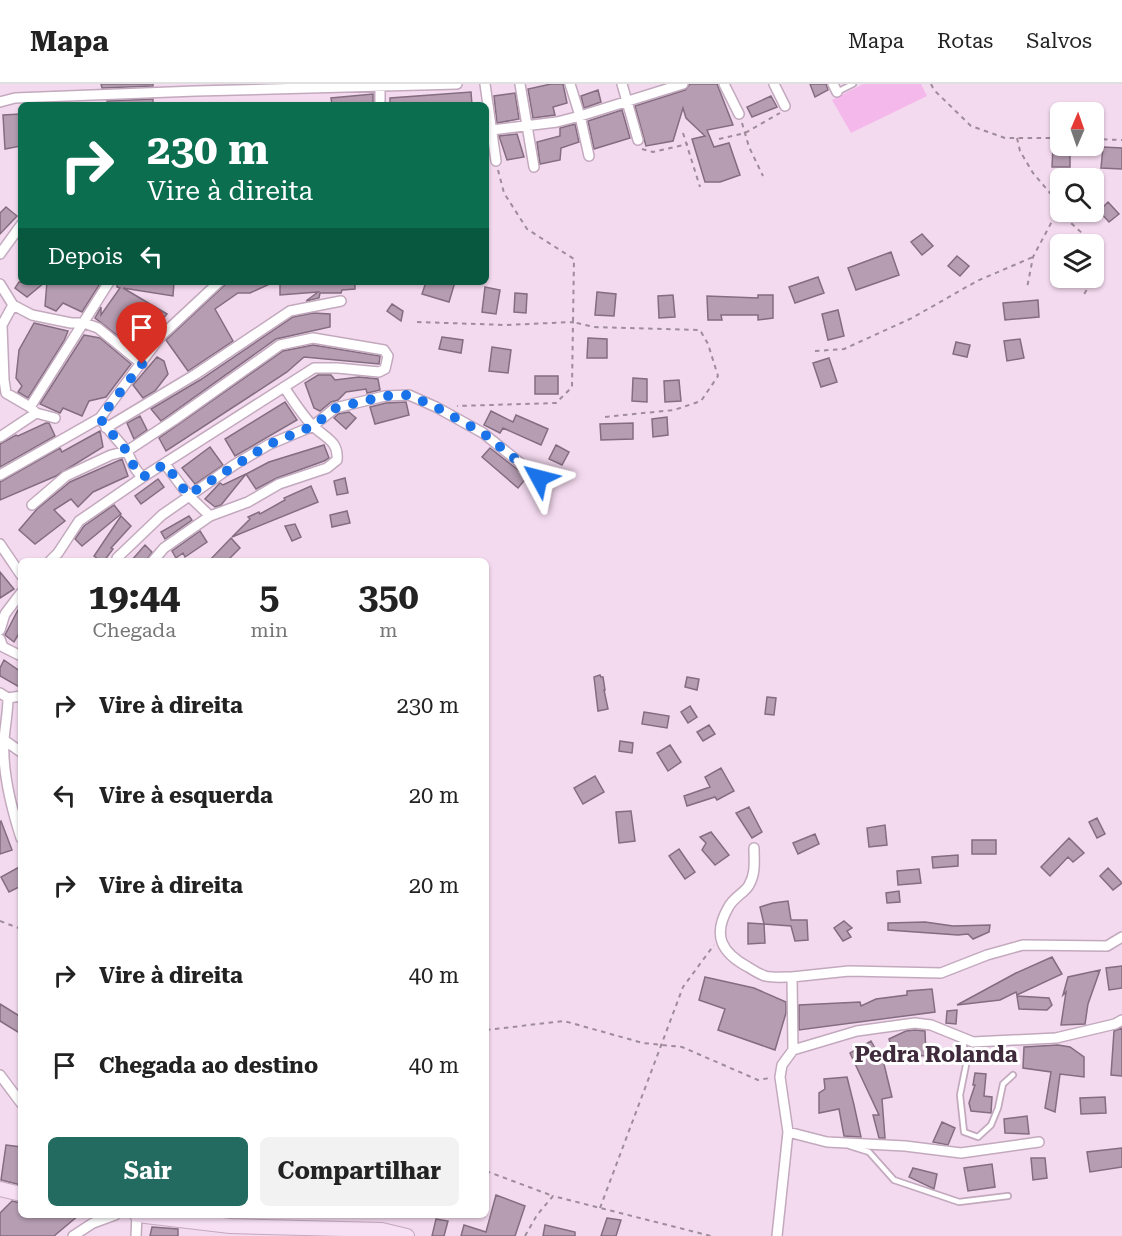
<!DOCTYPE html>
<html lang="pt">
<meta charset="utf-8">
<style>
:root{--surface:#fff;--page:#f2f2f2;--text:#222;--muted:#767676;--line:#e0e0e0;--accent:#236a60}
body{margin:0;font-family:"Roboto Serif",serif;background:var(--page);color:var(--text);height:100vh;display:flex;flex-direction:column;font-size:22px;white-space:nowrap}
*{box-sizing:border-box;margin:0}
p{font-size:20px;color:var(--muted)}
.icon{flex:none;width:33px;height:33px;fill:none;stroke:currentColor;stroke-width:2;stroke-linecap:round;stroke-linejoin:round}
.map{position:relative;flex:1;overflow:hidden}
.sheet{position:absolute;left:18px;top:474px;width:471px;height:660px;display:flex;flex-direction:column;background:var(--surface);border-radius:9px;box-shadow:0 2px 4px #0004}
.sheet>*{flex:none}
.banner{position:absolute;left:18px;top:18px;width:471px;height:183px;border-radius:9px;box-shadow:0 2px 4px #0004;background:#0b6e4f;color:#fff;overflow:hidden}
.needle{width:39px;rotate:2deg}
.tools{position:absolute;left:1050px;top:18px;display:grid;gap:12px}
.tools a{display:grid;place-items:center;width:54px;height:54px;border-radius:9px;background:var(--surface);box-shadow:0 2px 4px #0004;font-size:30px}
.pin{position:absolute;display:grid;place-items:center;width:51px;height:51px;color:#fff;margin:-62px -26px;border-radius:50% 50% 50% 0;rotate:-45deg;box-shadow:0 0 6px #0007}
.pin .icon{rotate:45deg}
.me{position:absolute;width:66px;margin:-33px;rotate:308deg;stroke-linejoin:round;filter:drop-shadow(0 0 4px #0008)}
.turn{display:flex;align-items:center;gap:21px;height:126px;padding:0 30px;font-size:27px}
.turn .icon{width:78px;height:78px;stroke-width:2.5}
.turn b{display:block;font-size:42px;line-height:51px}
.then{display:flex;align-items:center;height:57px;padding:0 30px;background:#0003;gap:12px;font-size:22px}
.eta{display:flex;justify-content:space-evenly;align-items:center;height:102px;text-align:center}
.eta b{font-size:36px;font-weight:700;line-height:42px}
.primary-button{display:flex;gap:12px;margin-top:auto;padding:12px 30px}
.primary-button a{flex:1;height:69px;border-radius:9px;background:var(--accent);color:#fff;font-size:24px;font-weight:700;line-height:69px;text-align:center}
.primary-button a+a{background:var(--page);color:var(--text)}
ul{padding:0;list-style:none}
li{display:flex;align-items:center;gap:18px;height:90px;padding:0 30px}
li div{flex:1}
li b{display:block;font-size:22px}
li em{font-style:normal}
header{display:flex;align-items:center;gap:36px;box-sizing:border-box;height:84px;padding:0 30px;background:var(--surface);border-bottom:2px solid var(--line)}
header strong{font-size:28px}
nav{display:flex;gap:33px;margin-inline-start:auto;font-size:21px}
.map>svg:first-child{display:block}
.green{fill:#f5b8eb}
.building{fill:#b69db2;stroke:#846d80;stroke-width:1.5}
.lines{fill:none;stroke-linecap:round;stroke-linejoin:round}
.lane-casing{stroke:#c3a9be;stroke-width:8}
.street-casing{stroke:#c3a9be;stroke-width:12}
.secondary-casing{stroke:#c3a9be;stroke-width:16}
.path{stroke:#9e8c9b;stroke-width:2;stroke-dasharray:4.5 4.5;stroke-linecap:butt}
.lane{stroke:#fff;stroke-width:4.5}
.street{stroke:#fff;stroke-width:9}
.secondary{stroke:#f7dff4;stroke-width:14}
.route{stroke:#1a73e8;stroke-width:10;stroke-dasharray:0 18}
.labels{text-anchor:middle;stroke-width:6;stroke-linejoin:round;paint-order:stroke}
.district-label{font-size:22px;font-weight:bold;fill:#3f2b3c;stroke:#fff}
</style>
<header>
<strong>Mapa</strong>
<nav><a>Mapa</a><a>Rotas</a><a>Salvos</a></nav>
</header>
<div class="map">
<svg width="1122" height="1152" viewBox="0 0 1122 1152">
<rect width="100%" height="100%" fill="#f4daef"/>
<!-- green -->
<path class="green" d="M 863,0 L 921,0 L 927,12 L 851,49 L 832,16 Z"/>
<!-- building -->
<path class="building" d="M 101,0 L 153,0 L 153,2 L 102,4 Z
M 551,0 L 563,0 L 567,19 L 553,23 L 555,31 L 533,34 L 528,5 Z
M 690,0 L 717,0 L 733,41 L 707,46 L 714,63 L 729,59 L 740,91 L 720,98 L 705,98 L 692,55 L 705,52 L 686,34 L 683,24 L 673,57 L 646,62 L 635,22 L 685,6 Z
M 810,0 L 826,0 L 828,6 L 815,13 Z
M 598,6 L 601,18 L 584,24 L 581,12 Z
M 471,8 L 472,21 L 390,21 L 390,14 Z
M 515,9 L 519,35 L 497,39 L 494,12 Z
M 373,10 L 373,21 L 332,21 L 331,14 Z
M 771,12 L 777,23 L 752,33 L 747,23 Z
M 153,15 L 153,21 L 108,21 L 107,17 Z
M 622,26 L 630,54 L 594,65 L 588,37 Z
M 21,30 L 21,62 L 5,65 L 3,31 Z
M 575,40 L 579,58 L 561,64 L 560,76 L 540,80 L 537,58 L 560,52 L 560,44 Z
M 517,50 L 524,73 L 507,76 L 499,52 Z
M 1053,63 L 1070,63 L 1070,83 L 1052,83 Z
M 1103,63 L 1122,64 L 1122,85 L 1101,84 Z
M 1108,118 L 1119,130 L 1109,138 L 1099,127 Z
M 6,123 L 17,132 L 0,150 L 0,129 Z
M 922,150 L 933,162 L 922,171 L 911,158 Z
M 891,168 L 899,191 L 856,206 L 848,184 Z
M 957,172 L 969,182 L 960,192 L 948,182 Z
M 818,193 L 824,209 L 795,219 L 789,203 Z
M 19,198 L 45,198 L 27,213 L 15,204 Z
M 47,198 L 101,198 L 82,228 L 63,219 L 56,227 L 45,222 Z
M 117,198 L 174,198 L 173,212 L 123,204 L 167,230 L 156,243 L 152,238 L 154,245 L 136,266 L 95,234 L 101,223 L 101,231 L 120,204 L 117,203 Z
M 228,198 L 274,198 L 250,209 L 238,209 L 215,225 L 233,257 L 188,287 L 166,256 Z
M 280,198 L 355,198 L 355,205 L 342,206 L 341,209 L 320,209 L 319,214 L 306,217 L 318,208 L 280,211 Z
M 426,198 L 455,198 L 449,218 L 422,210 Z
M 485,203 L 500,206 L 496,230 L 482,228 Z
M 597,208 L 616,210 L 614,232 L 595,231 Z
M 515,209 L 527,210 L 526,229 L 514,228 Z
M 673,211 L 675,233 L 659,234 L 658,212 Z
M 758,211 L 773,211 L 773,234 L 758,236 L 758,231 L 721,231 L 722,236 L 708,236 L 707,212 L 758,214 Z
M 1038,216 L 1039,233 L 1005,236 L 1003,219 Z
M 392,220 L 403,227 L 401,237 L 387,227 Z
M 838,226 L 844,252 L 828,256 L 822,230 Z
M 313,229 L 330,230 L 330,243 L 276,255 L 161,337 L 151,325 L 200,296 L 293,233 Z
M 34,239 L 68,247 L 64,257 L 28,314 L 18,308 L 22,302 L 16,294 L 19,266 Z
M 84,251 L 100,254 L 131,280 L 106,313 L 89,317 L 82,332 L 63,324 L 60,329 L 40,320 Z
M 442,253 L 463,256 L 461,269 L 439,265 Z
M 588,254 L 607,255 L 607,274 L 587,274 Z
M 1020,255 L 1024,274 L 1007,277 L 1004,257 Z
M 956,258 L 970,261 L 967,273 L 953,270 Z
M 313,261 L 380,272 L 379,280 L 304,273 L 287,288 L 166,367 L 159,354 L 283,267 Z
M 492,263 L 511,266 L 508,289 L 489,287 Z
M 157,273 L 164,277 L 168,290 L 155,307 L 143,314 L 133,301 Z
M 829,274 L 837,298 L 821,303 L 813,279 Z
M 318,291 L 331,291 L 335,296 L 359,293 L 378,295 L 380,306 L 367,309 L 366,305 L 346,308 L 338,316 L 331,318 L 320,327 L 314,324 L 305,299 Z
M 535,292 L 558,292 L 558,310 L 535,310 Z
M 633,294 L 647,295 L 647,318 L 632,317 Z
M 679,296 L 681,317 L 665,318 L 664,297 Z
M 285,318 L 297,336 L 235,372 L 225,355 Z
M 406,318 L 409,331 L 375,340 L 370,323 L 386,319 Z
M 491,327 L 513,338 L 516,331 L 548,345 L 541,361 L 503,344 L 500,349 L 484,341 Z
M 349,328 L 356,334 L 346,345 L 334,334 L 338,330 Z
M 140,332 L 147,346 L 134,355 L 127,339 Z
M 667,333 L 668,351 L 653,353 L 652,335 Z
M 46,339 L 49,339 L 55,352 L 0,383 L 0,360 L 16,351 L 18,352 Z
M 633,339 L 633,355 L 601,356 L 600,340 Z
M 100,347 L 103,363 L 56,392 L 0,416 L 0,398 L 60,364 L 62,368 Z
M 324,361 L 329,374 L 324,377 L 277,394 L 256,405 L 246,390 L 269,378 Z
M 556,361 L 569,368 L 562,381 L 549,375 Z
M 210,363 L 223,381 L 195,400 L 182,384 Z
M 490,364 L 527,393 L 518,404 L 482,373 Z
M 122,375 L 128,392 L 93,408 L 78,423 L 71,415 L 54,426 L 65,437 L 35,460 L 19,446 L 37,425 L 70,398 Z
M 246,390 L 221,421 L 215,423 L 205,415 L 220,399 L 223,401 Z
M 345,394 L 348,409 L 337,411 L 334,397 Z
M 158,395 L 164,403 L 141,420 L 135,412 Z
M 311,402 L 318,418 L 232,453 L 250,435 L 248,433 L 259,428 L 260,430 L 285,416 L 284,414 Z
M 114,421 L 121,430 L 82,462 L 75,455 L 84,442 Z
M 347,427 L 350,439 L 332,443 L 330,431 Z
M 121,432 L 131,442 L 111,464 L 113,465 L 104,477 L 101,477 L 94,472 Z
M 189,432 L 192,436 L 165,455 L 161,448 Z
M 295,440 L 301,453 L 292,457 L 285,442 Z
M 200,447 L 207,458 L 185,473 L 183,469 L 176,474 L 172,467 Z
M 231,454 L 240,464 L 227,477 L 209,477 Z
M 145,461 L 152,468 L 146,477 L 131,477 Z
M 0,488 L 14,505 L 0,514 Z
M 21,520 L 21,546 L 14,558 L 5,551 Z
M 4,576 L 21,588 L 21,604 L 0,592 L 0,584 Z
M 600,591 L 601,593 L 603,593 L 605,606 L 604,606 L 608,625 L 598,627 L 594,593 Z
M 687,593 L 699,595 L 697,606 L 685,603 Z
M 767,613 L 776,614 L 774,631 L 765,630 Z
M 690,622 L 697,633 L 688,639 L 681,628 Z
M 644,628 L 669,632 L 667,644 L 642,640 Z
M 709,641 L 715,650 L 703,657 L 697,648 Z
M 620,657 L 633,659 L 632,669 L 619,667 Z
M 670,661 L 681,678 L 668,687 L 657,669 Z
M 721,684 L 734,707 L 717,716 L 715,713 L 687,722 L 684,712 L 710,703 L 705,693 Z
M 595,692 L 604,708 L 583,720 L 574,704 Z
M 749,723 L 762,748 L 752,754 L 736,729 Z
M 631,727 L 635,757 L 619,759 L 616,728 Z
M 1097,734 L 1105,750 L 1097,754 L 1089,738 Z
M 1,737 L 12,766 L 0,770 L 0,738 Z
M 885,741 L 887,761 L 869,763 L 867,744 Z
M 711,748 L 729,771 L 715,781 L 702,766 L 706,759 L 700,753 Z
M 815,750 L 819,760 L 798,770 L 793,759 Z
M 1069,754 L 1084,769 L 1073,778 L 1068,773 L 1050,792 L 1041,783 Z
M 972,756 L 996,756 L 996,770 L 972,770 Z
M 679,765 L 695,788 L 685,795 L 669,772 Z
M 958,771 L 958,782 L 933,784 L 932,773 Z
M 21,782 L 21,802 L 9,808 L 1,793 Z
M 1108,784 L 1122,799 L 1113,806 L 1100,792 Z
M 919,785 L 921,799 L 898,801 L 897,787 Z
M 899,807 L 900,818 L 887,819 L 886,809 Z
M 788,817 L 791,836 L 807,836 L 808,856 L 795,857 L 791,842 L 764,840 L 760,823 L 773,819 Z
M 844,837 L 852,844 L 847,847 L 851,853 L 843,857 L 834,844 Z
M 925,838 L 953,842 L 990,841 L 989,848 L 973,855 L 968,850 L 958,851 L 888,846 L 888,839 Z
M 748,839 L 764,840 L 765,859 L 748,860 Z
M 1052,873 L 1062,890 L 1017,911 L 1016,908 L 1000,916 L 957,921 L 1016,889 Z
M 1122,882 L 1122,904 L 1109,906 L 1106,884 Z
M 1100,886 L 1088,920 L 1085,940 L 1061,941 L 1066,908 L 1063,911 L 1068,893 Z
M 705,893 L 754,904 L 786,918 L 786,929 L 775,966 L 718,946 L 725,925 L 699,916 Z
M 932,905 L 935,928 L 799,946 L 799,921 L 860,918 L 861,922 L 876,915 L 907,911 L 907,907 Z
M 1017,912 L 1049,914 L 1052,921 L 1047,926 L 1019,925 Z
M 0,920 L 21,933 L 21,950 L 0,937 Z
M 957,926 L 956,940 L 946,939 L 947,927 Z
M 1122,944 L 1122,992 L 1111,991 L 1114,947 Z
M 915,946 L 925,947 L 926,972 L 910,971 L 894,974 L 889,955 L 906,947 Z
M 871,957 L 884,980 L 892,1013 L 882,1015 L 885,1054 L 879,1054 L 873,1031 L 879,1031 L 850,969 Z
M 1058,961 L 1070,963 L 1084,973 L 1084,993 L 1060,990 L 1055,1028 L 1045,1024 L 1051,988 L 1023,984 L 1024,963 Z
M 975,989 L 986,990 L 984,1012 L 992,1013 L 991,1029 L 971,1027 L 969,1019 L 975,1001 L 973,1001 Z
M 847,993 L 854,1021 L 861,1053 L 844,1052 L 839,1025 L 819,1029 L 819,1009 L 825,1005 L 824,995 Z
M 1105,1013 L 1106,1029 L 1081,1030 L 1080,1014 Z
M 1027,1032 L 1029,1050 L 1005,1049 L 1004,1035 Z
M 942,1038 L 955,1044 L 948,1061 L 933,1058 Z
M 6,1061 L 21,1063 L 21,1101 L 1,1096 Z
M 1122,1064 L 1122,1083 L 1090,1088 L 1087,1068 Z
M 1031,1074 L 1045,1074 L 1047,1094 L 1033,1096 Z
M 992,1080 L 995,1103 L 968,1107 L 964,1084 Z
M 913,1084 L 937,1090 L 934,1105 L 909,1093 Z
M 496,1111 L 525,1122 L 515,1152 L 461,1152 L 464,1141 L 486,1148 Z
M 12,1117 L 21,1119 L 21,1131 L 79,1131 L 54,1152 L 0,1152 L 0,1129 Z
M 607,1134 L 621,1136 L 616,1152 L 601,1152 Z
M 436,1135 L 448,1137 L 444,1152 L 432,1152 Z
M 545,1141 L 575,1148 L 575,1152 L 543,1152 Z
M 152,1143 L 178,1145 L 178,1152 L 150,1152 Z"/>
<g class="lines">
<defs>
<path id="lane" d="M 837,8 L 853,0
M 963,954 L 966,981 L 960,1011 L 964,1048 L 978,1053 L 991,1041 L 998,1024 L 1003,1000 L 1013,991
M 850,1062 L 869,1068 L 894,1096 L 959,1118 L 1008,1112"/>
<path id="street" d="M 485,0 L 496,77
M 520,0 L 534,83
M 570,0 L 580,32 L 683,0
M 622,0 L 638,56
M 724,0 L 739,30
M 774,0 L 785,22
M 833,0 L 837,8
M 380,2 L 380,21
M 0,18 L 15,14 L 196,7 L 457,0
M 492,46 L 557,38 L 580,32 L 589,72
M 0,170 L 21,141
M 0,200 L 13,221 L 2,241 L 4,296 L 6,309 L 30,323 L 36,329 L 55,334
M 13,221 L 32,231 L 71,239 L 84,239 L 98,244 L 142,280
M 30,323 L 109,198
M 106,344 L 196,290 L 290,227 L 341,217
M 0,353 L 36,329
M 165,380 L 188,411 L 210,432
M 0,391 L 100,334
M 143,393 C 132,385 132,374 125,365 C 116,354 107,345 100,334 L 161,252 L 219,198
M 32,421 L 66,392 L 111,371 L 127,367 L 174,336 L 280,261 L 313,254 L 384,266 L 388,272 L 385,285 L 379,288 L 337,284 L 314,284 L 143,393 L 79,437 L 58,469 L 50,477
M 0,460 L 21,491
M 117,474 L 162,431 L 234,381 L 268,361 L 313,342 L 335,324 L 385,312 L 409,311 L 436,323 L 483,349 L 539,394
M 153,477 L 164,464 L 210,432 L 248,418 L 279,400 L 327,384 L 337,376 C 339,357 325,354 313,342 C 302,331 293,316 284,303
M 0,546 L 5,530 L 21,509
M 0,555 L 3,563 L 21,572
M 0,609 L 8,614 C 8,628 5,642 4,656 C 2,688 11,723 21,754
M 8,614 L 21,612
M 4,656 L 21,668
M 754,764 C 754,777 756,789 749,801 C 745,809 733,813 728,824 C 712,852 722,869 748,883 C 753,886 759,890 765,892 C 773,894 784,893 792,893 L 793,966
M 792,893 L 849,887 L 941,889 L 987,871 L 1023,861 L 1107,862 L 1122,853
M 0,991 L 21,1019
M 788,1048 L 827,1058 L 905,1062 L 961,1069 L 1039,1058
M 73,1152 L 93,1139 L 115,1131
M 136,1152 L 137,1131
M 777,1152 L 788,1048 L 780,993 L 782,981 L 793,966 L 857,947 L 915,939 L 931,941 L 973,958 L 1056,954 L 1115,940 L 1122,936"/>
<path id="secondary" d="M 0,1105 L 21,1110
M 137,1131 L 230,1142 L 382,1146 L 407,1152"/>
</defs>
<!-- lane casing -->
<use href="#lane" class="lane-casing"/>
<!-- street casing -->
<use href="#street" class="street-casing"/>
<!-- secondary casing -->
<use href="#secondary" class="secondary-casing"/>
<!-- path -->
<path class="path" d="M 931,0 L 934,6 L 971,42 L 1005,54 L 1060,54
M 742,39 L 749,63 L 763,92
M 683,49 L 700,103
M 1017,54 L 1020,67 L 1033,89 L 1056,116 L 1058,126 L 1033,173 L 1027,204
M 719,55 L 745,49 L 780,29
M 1094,55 L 1122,56
M 642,65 L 653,68 L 688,60
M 498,86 L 504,109 L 527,145 L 574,175 L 573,238 L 594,243 L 700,246 L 708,260 L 718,292 L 701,317 L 674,326 L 604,333
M 1058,127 L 1097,163 L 1097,188 L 1082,214
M 417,238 L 506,241 L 573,238 L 572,303 L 556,319 L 457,322
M 815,267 L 844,265 L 912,234 L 977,197 L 1033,173
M 0,837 L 21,845
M 486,946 L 564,937 L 643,959 L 682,963 L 758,996 L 770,994
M 486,1087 L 553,1112
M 600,1124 L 683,903 L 714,861
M 525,1152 L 537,1131 L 553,1112 L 711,1152"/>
<!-- lane -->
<use href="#lane" class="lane"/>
<!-- street -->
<use href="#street" class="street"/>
<!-- secondary -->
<use href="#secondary" class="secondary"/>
</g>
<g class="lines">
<!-- route -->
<path class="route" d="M 142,280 L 100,334 C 107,345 116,354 125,365 C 132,374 132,385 143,393 L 165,380 L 188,411 L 268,361 L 313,342 L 336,324 L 385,312 L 409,311 L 436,323 L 483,349 L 539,394"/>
</g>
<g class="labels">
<!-- district labels -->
<g class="district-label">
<text x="936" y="978">Pedra Rolanda</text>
</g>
</g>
</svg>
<div class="tools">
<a><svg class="needle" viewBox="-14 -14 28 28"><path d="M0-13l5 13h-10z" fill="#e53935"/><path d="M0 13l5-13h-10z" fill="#767676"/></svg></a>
<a><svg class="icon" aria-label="search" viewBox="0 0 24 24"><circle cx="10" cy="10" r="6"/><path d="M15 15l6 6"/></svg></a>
<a><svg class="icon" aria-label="layers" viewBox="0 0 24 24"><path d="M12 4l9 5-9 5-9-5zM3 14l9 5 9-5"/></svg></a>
</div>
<div class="pin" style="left:142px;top:280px;background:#d93025"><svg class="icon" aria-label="arrive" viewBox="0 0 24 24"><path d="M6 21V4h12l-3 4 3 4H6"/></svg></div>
<svg class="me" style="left:539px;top:394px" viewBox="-20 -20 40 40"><path d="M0-17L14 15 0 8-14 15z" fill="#1a73e8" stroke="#fff" stroke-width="4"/></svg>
<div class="banner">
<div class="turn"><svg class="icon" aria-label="right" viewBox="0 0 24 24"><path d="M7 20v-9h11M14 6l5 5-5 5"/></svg><div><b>230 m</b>Vire à direita</div></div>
<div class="then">Depois<svg class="icon" aria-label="left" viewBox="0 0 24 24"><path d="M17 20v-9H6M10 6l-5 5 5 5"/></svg></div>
</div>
<section class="sheet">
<div class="eta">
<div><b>19:44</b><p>Chegada</p></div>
<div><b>5</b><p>min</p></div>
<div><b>350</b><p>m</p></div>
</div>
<ul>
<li><svg class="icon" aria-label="right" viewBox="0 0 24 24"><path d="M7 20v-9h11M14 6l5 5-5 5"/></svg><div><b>Vire à direita</b></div><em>230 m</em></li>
<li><svg class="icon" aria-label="left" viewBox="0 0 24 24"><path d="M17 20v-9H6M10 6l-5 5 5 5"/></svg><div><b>Vire à esquerda</b></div><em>20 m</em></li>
<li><svg class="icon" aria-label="right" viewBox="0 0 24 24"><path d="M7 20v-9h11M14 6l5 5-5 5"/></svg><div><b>Vire à direita</b></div><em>20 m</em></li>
<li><svg class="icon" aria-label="right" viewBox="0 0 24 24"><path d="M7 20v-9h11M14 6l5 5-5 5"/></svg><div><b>Vire à direita</b></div><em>40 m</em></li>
<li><svg class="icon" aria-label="arrive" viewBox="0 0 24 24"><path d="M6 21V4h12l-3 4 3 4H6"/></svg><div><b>Chegada ao destino</b></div><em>40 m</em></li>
</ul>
<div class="primary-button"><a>Sair</a><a>Compartilhar</a></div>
</section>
</div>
